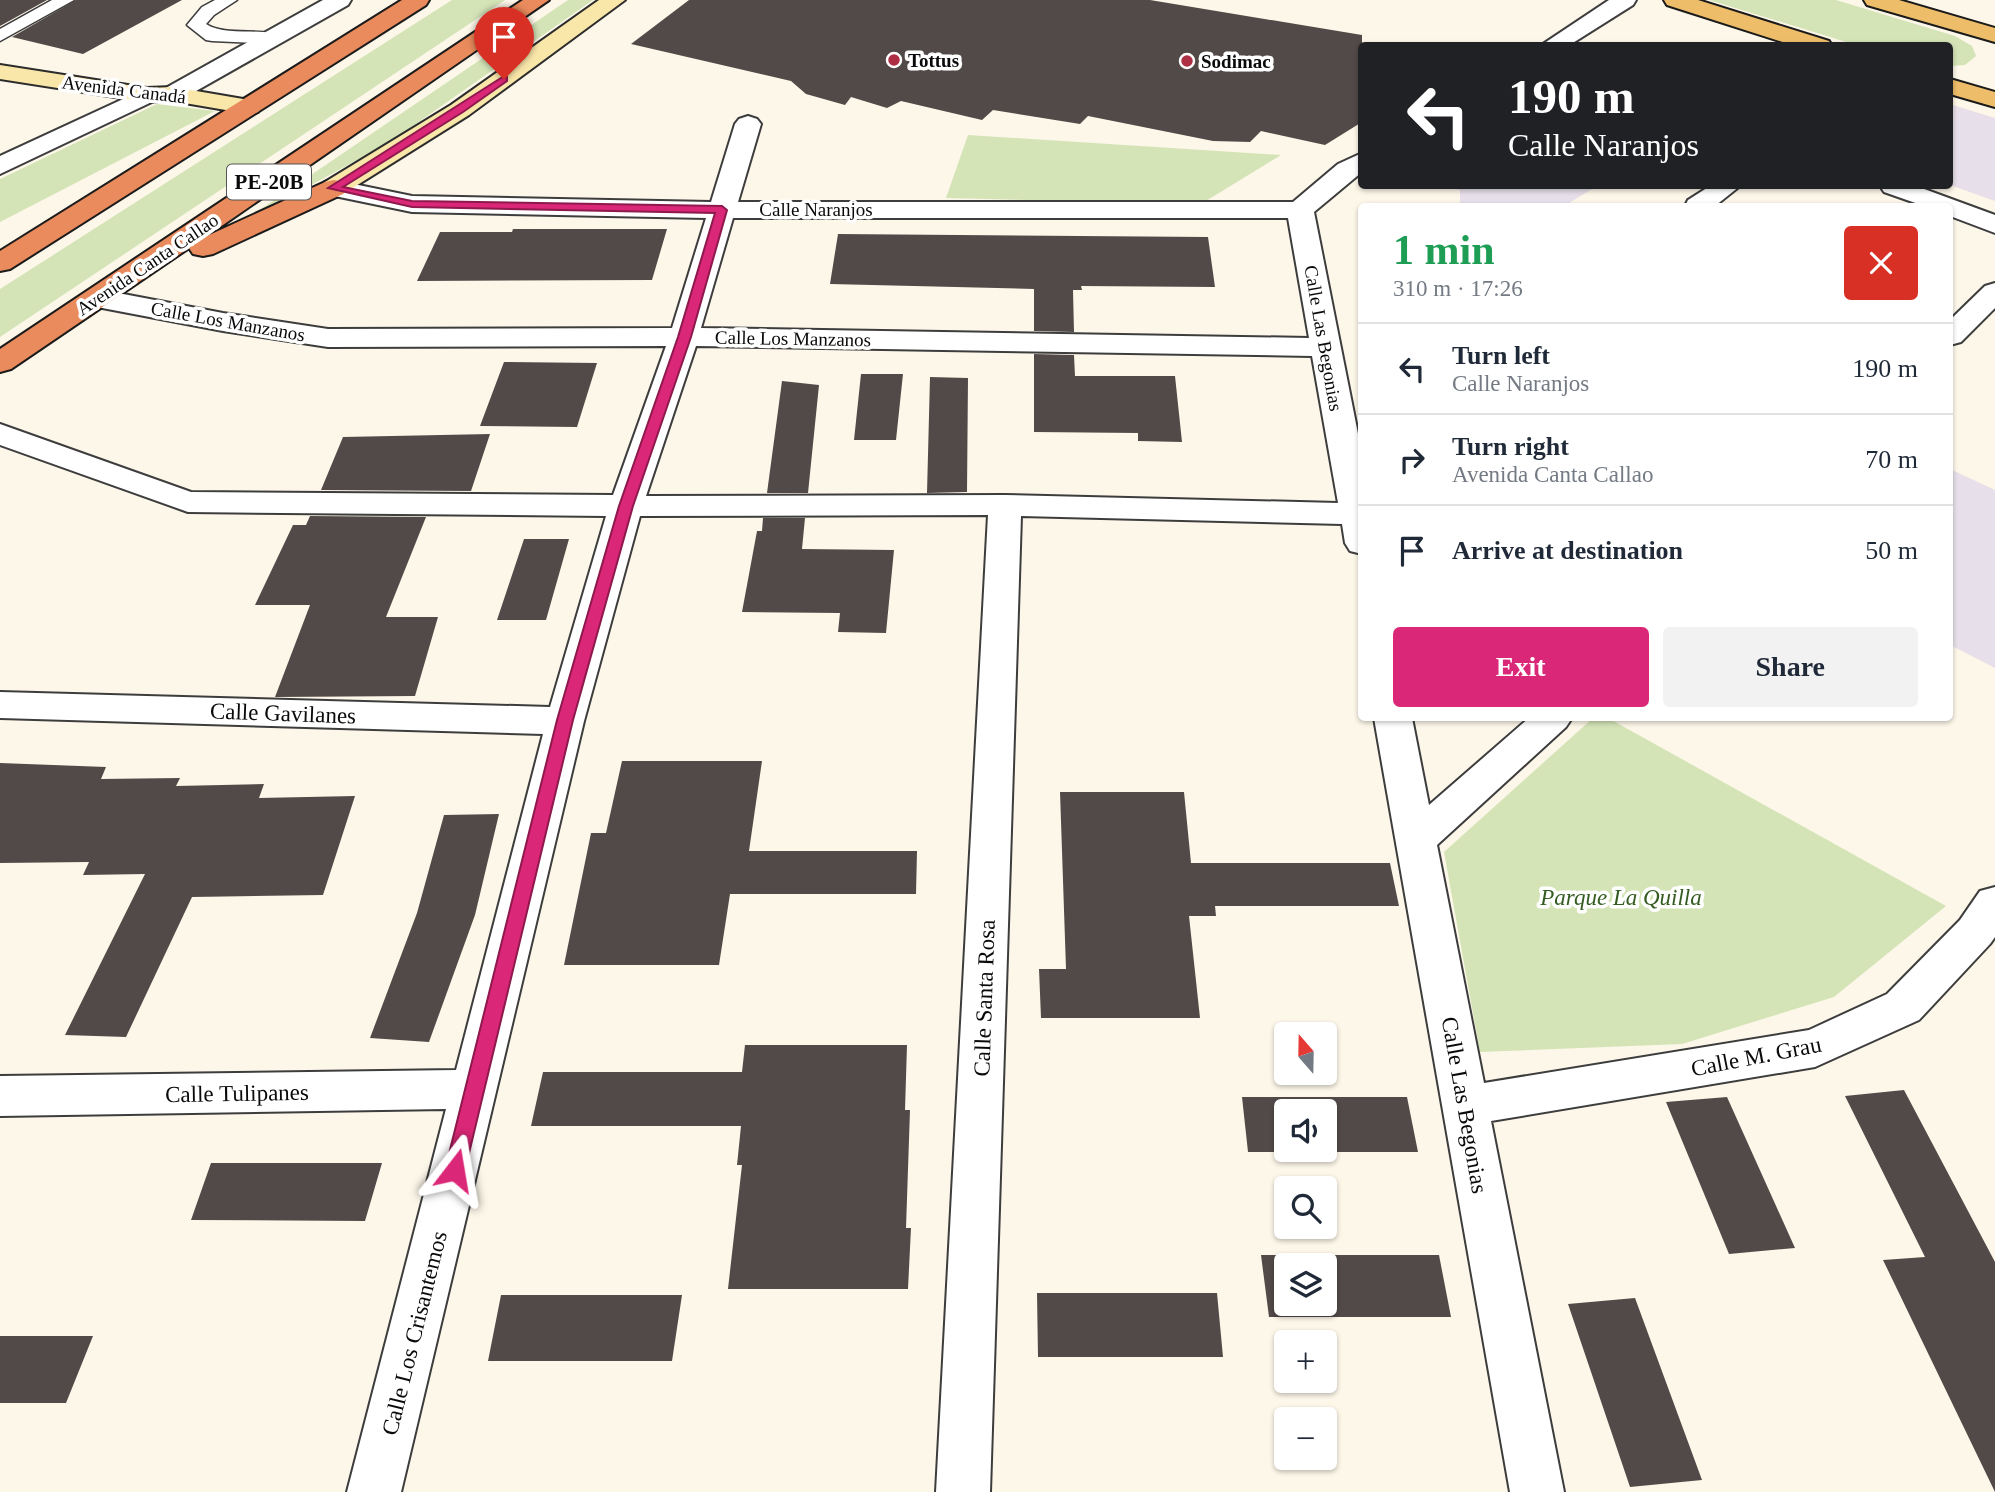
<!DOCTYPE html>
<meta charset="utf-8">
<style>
:root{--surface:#fff;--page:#f2f2f3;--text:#1f2937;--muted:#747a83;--line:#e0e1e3;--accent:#db2777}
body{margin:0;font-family:Georgia,serif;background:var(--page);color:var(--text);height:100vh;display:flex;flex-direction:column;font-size:26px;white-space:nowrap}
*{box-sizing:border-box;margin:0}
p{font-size:23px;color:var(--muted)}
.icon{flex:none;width:38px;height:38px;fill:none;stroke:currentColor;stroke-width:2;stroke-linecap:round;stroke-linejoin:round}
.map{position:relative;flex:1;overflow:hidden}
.drawer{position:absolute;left:1358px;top:203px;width:595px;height:518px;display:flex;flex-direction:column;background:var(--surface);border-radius:7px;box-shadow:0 2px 5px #0004}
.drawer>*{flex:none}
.hud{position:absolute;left:1358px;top:42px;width:595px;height:147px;border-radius:7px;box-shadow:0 2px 5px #0004;background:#202124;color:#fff;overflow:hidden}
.needle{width:46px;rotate:340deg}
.tools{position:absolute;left:1274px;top:1022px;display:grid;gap:14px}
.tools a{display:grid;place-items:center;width:63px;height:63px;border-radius:7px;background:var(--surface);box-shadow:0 2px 5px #0004;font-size:35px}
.pin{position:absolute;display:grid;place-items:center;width:60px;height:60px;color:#fff;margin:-72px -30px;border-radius:50% 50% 50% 0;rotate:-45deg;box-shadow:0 0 7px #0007}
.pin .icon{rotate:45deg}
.me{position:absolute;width:77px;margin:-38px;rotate:14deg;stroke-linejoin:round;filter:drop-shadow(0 0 5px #0008)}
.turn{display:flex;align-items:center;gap:24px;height:147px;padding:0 35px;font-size:32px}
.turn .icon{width:91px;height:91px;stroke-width:2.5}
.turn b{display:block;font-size:49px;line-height:60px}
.round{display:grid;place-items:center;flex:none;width:74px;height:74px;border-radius:7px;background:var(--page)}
.headline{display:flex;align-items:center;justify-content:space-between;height:119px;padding:0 35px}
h1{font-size:42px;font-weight:700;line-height:52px;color:#1e9e55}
.action{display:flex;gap:14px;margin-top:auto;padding:14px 35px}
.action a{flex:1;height:80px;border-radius:7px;background:var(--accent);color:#fff;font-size:28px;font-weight:700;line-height:80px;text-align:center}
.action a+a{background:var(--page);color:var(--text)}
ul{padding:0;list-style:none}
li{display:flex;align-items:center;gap:21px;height:91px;padding:0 35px;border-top:2px solid var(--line)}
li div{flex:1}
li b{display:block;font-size:26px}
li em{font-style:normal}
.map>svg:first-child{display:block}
.industrial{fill:#e7dfe9}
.green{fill:#d4e4b7}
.building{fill:#524a48;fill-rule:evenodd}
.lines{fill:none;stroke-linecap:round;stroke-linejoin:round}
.lane-casing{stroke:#3d3d3d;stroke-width:3}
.street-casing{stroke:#3d3d3d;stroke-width:4}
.secondary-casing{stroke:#2c2c2c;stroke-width:4}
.primary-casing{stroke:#1b1b1b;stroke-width:4}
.highway-casing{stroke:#1b1b1b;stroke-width:4}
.lane{fill:#fff;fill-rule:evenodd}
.street{fill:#fff;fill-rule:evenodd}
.secondary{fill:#f9e6a9;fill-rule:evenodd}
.primary{fill:#eebd69;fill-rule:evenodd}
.highway{fill:#e98b5c;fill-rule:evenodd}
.route{fill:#db2777;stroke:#8e194d;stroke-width:2}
.poi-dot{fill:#ae2e44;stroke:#fff;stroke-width:2.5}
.labels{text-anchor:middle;stroke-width:7;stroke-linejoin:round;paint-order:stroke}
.far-poi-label{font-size:19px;font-weight:bold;fill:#0a0a0a;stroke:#fff;text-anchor:start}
.far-street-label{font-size:19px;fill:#0a0a0a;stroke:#fff}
.shield{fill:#fff;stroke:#545454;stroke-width:2}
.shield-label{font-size:21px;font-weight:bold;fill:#0a0a0a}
.street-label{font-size:23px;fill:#0a0a0a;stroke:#fff}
.park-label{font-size:23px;font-style:italic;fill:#345c21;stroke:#fff}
</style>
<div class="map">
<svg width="1995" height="1492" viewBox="0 0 1995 1492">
<rect width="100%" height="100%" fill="#fdf7e9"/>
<!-- industrial -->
<path class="industrial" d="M 1950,104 L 1995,118 L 1995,201 L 1950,185 Z
M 1442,186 L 1597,186 L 1564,206 L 1460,206 L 1460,190 Z
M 1950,469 L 1995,490 L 1995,668 L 1950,645 Z"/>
<!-- green -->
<path class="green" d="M 452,0 L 505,0 L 0,337 L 0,289 Z
M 568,0 L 593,0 L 390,142 L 236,226 Z
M 1709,0 L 1836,0 L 1955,36 L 1972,46 L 1976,56 L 1965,65 L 1950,66 L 1950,46 L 1856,45 Z
M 157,104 L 215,111 L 0,222 L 0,179 Z
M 968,135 L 1281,155 L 1201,204 L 946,198 Z
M 1593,718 L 1608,718 L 1946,906 L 1834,997 L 1682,1044 L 1480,1052 L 1444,852 Z"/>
<!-- building -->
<path class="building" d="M 0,0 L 47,0 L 0,26 Z
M 76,0 L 182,0 L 83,54 L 12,37 Z
M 689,0 L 1150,0 L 1362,35 L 1362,122 L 1325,145 L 1261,131 L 1250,142 L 1213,141 L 1088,116 L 1080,124 L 993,110 L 982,120 L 901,101 L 887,108 L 851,97 L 845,105 L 806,94 L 791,81 L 631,44 Z
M 513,229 L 667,229 L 652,280 L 417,281 L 440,232 L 512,232 Z
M 838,234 L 1208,237 L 1215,287 L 1081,286 L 1082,290 L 1073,290 L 1074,332 L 1034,331 L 1034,289 L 830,284 Z
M 1034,354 L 1074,355 L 1075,376 L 1175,376 L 1182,442 L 1138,441 L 1138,433 L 1034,432 Z
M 504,362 L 597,363 L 577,427 L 480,426 Z
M 861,374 L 903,374 L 896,440 L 854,440 Z
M 930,377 L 968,378 L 967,492 L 927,493 Z
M 782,381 L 819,385 L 808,493 L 767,493 Z
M 490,434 L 471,491 L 321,490 L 343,437 Z
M 310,516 L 426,517 L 386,617 L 438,617 L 415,696 L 275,697 L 310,605 L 255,605 L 293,525 L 306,525 Z
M 763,518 L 805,518 L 802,549 L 894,550 L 886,633 L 838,632 L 840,613 L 742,612 L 757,531 L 762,531 Z
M 524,539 L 569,539 L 546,620 L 497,620 Z
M 622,761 L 762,761 L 749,851 L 917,851 L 916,894 L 730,894 L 719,965 L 564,965 L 591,833 L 606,833 Z
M 0,763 L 106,767 L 101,779 L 180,778 L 176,786 L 264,784 L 259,798 L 355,796 L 323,895 L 192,897 L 126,1037 L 65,1035 L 145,874 L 83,875 L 89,862 L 0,863 Z
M 1060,792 L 1184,792 L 1191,863 L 1390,863 L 1399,906 L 1215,906 L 1216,916 L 1189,916 L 1200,1018 L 1041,1018 L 1039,969 L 1066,969 Z
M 499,814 L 475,915 L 429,1042 L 370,1038 L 417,913 L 444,815 Z
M 745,1045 L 907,1045 L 905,1110 L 910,1110 L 906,1228 L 911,1228 L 908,1289 L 728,1289 L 742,1165 L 737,1165 L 741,1126 L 531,1126 L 543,1072 L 742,1072 Z
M 1904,1090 L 1995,1262 L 1995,1492 L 1883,1260 L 1925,1257 L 1845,1096 Z
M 1242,1097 L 1407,1097 L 1418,1152 L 1248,1152 ZM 1286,1111 L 1325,1111 L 1325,1150 L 1286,1150 Z
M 1727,1097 L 1795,1248 L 1729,1254 L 1666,1102 Z
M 211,1163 L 382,1163 L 365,1221 L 191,1220 Z
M 1261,1255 L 1439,1255 L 1451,1317 L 1269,1317 ZM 1286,1265 L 1325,1265 L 1325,1304 L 1286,1304 Z
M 1037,1293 L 1217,1293 L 1223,1357 L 1038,1357 Z
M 501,1295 L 682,1295 L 672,1361 L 488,1361 Z
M 1635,1298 L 1702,1480 L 1630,1487 L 1568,1304 Z
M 0,1336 L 93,1336 L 66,1403 L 0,1403 Z"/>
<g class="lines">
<defs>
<path id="lane" d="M 52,0 L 74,0 L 0,41 L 0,29 Z
M 215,0 L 237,0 L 214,15 L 206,24 C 227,38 271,25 284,39 L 275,44 L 212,41 L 206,40 L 187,25 L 202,7 Z"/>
<path id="street" d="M 323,0 L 351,0 L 348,5 L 182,99 L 173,101 L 164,99 L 161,94 L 164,89 Z
M 1609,0 L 1636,0 L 1633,5 L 1568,46 L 1540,46 Z
M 147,88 L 156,90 L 159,95 L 156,100 L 0,174 L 0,156 Z
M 748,116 L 757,119 L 761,124 L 738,202 L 1293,202 L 1338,164 L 1362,153 L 1362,172 L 1314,212 L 1362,454 L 1362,554 L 1350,551 L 1345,543 L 1342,524 L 1021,516 L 990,1492 L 936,1492 L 988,515 L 640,516 L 584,721 L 401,1492 L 347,1492 L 446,1109 L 0,1116 L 0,1076 L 456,1070 L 543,734 L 0,718 L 0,692 L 550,707 L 606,516 L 188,512 L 0,445 L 0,424 L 191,492 L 613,495 L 666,346 L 328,347 L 223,331 L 97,307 L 87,304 L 83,298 L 87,292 L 97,289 L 223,313 L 328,329 L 672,328 L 706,218 L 412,212 L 325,194 L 321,188 L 325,182 L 334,180 L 412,196 L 711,202 L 735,124 L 739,119 ZM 733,218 L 1288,218 L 1309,338 L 701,328 ZM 696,346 L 1312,356 L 1338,503 L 1005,495 L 646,496 Z
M 1710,186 L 1740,186 L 1715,206 L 1685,206 L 1688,200 Z
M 1880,186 L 1916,186 L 1995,215 L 1995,233 L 1950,216 L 1950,206 L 1924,206 L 1884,192 Z
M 1995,283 L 1995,308 L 1961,342 L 1950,345 L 1950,320 L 1985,286 Z
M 1374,718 L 1412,718 L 1429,805 L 1529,718 L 1572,718 L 1566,727 L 1437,845 L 1484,1083 L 1809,1030 L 1887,994 L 1960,920 L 1980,891 L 1995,887 L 1995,937 L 1990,944 L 1919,1020 L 1815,1067 L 1491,1121 L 1564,1492 L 1510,1492 Z"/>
<path id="secondary" d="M 599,0 L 625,0 L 469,115 L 343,194 L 334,196 L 325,194 L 321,188 L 325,182 L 451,105 Z
M 0,65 L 147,88 L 173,87 L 249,100 L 258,102 L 261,107 L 258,112 L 249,114 L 173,101 L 147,102 L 0,79 Z"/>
<path id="primary" d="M 1664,0 L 1698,0 L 1829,41 L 1832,46 L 1795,46 L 1667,5 Z
M 1864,0 L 1899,0 L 1995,28 L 1995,42 L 1867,5 Z
M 1950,79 L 1995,92 L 1995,107 L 1950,94 Z"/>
<path id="highway" d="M 402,0 L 429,0 L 426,5 L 10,269 L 0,271 L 0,251 Z
M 523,0 L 549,0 L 207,236 L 325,182 L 334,180 L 343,182 L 347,188 L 343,194 L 213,254 L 203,256 L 193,254 L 189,248 L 11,369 L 0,372 L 0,349 Z"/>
</defs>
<!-- lane casing -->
<use href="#lane" class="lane-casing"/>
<!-- street casing -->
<use href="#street" class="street-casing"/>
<!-- secondary casing -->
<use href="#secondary" class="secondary-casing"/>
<!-- primary casing -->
<use href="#primary" class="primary-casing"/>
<!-- highway casing -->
<use href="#highway" class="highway-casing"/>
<!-- lane -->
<use href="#lane" class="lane"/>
<!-- street -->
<use href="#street" class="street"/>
<!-- secondary -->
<use href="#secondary" class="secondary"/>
<!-- primary -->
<use href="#primary" class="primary"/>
<!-- highway -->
<use href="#highway" class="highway"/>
</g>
<!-- route -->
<path class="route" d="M 504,76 L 507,77 L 507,81 L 463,112 L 343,187 L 412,201 L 722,206 L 727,210 L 691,337 L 633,506 L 573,720 L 465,1170 L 462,1176 L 455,1178 L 448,1176 L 445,1170 L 557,720 L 619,506 L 678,337 L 715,213 L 412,207 L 328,188 Z"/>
<!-- markers -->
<g class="poi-dot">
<circle cx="894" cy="60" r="7"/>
<circle cx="1187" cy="61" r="7"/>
</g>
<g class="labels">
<!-- far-poi labels -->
<g class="far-poi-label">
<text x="908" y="67">Tottus</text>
<text x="1201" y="68">Sodimac</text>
</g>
<!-- far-street labels -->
<g class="far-street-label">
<text transform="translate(124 89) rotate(7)" y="7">Avenida Canadá</text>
<text x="816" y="216">Calle Naranjos</text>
<text transform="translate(147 264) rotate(-34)" y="7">Avenida Canta Callao</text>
<text transform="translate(228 321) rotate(10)" y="7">Calle Los Manzanos</text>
<text transform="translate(793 338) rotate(1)" y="7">Calle Los Manzanos</text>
<text transform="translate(1324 338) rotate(80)" y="7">Calle Las Begonias</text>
</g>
<!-- shield labels -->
<rect class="shield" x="227" y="164.5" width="84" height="35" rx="5"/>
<g class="shield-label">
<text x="269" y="189">PE-20B</text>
</g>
<!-- street labels -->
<g class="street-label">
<text transform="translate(283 713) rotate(2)" y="8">Calle Gavilanes</text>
<text transform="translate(984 998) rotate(-88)" y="8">Calle Santa Rosa</text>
<text transform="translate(1756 1056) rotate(-11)" y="8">Calle M. Grau</text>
<text transform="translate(237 1093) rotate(-1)" y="8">Calle Tulipanes</text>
<text transform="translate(1465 1105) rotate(80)" y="8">Calle Las Begonias</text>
<text transform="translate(414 1333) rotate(-76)" y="8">Calle Los Crisantemos</text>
</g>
<!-- park labels -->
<g class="park-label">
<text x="1621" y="905">Parque La Quilla</text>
</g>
</g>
</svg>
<div class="tools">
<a><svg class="needle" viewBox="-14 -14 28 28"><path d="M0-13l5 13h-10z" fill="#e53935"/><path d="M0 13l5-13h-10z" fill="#747a83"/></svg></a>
<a><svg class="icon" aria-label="sound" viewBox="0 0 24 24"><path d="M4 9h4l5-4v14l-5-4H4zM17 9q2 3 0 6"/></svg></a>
<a><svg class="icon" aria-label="search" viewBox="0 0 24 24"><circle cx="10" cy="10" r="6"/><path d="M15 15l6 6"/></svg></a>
<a><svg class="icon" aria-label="layers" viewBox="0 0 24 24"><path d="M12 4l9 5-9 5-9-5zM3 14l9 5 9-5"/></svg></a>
<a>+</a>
<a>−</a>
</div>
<div class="pin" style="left:504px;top:79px;background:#d93025"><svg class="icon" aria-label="arrive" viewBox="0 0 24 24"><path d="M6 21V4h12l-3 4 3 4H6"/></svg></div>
<svg class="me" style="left:455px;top:1170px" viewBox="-20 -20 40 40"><path d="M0-17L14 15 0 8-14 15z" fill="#db2777" stroke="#fff" stroke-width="4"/></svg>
<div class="hud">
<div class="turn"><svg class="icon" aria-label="left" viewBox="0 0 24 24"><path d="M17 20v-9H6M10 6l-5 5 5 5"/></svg><div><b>190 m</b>Calle Naranjos</div></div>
</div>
<section class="drawer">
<div class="headline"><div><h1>1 min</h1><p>310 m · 17:26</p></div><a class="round" style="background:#d93025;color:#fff"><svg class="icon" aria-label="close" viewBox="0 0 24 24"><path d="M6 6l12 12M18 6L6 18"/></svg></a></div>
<ul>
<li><svg class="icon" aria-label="left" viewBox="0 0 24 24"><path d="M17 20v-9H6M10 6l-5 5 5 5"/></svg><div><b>Turn left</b><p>Calle Naranjos</p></div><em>190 m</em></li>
<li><svg class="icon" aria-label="right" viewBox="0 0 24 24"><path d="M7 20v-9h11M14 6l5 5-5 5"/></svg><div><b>Turn right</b><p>Avenida Canta Callao</p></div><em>70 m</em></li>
<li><svg class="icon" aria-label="arrive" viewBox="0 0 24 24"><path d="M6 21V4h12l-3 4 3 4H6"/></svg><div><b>Arrive at destination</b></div><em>50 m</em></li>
</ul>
<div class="action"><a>Exit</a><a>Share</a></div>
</section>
</div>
